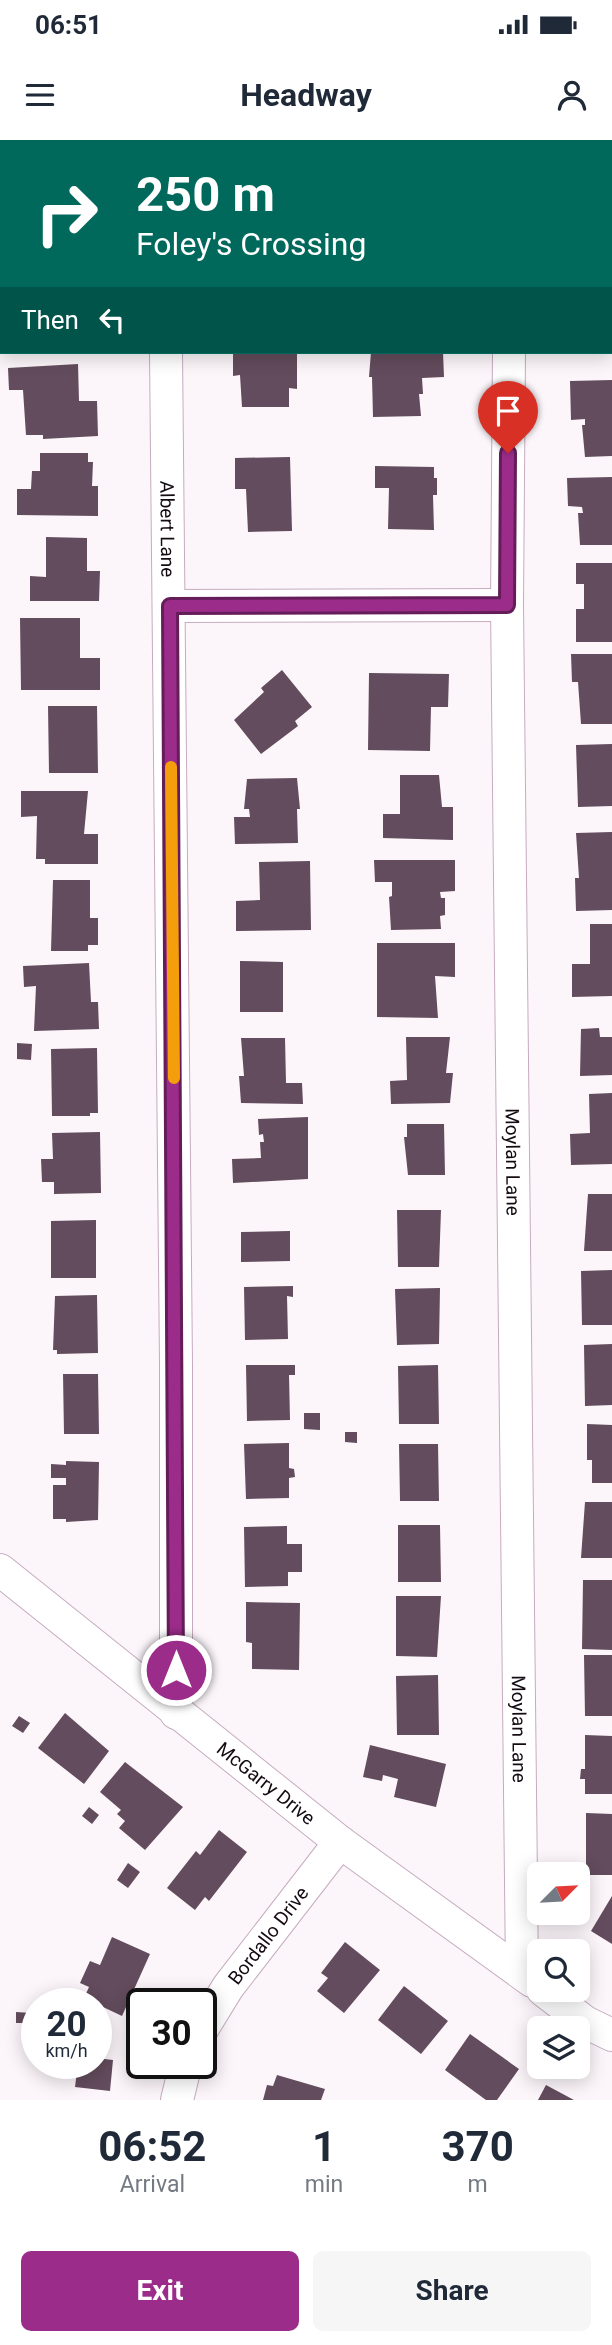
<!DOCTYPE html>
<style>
:root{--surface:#fff;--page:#f6f6f7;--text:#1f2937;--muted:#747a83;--accent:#9c2c8a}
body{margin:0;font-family:Roboto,sans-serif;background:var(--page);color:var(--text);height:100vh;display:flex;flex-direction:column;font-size:26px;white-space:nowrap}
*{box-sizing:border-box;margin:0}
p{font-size:23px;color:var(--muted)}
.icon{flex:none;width:38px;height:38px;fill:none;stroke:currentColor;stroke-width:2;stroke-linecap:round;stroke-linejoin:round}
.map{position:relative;height:1960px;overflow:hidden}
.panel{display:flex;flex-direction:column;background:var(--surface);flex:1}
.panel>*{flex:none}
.hud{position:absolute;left:0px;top:0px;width:612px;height:214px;box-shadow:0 4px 18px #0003;background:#00695c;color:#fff;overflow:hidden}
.needle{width:46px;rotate:66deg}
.fabs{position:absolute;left:527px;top:1722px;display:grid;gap:14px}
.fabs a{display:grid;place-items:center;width:63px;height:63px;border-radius:10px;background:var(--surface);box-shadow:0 4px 18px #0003;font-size:35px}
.speed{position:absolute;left:21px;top:1848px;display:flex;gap:14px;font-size:35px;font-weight:700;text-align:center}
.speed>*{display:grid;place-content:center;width:91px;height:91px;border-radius:50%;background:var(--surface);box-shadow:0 4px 18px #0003;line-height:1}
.speed small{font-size:18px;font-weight:400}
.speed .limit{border:4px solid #111;border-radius:10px;background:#fff;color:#111}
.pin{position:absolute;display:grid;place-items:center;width:60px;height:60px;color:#fff;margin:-72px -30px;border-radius:50% 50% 50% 0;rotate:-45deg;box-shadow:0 0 7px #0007}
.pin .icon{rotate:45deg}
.me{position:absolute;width:77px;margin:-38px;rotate:0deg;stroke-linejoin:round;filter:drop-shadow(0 0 5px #0008)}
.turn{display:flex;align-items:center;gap:24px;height:147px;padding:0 21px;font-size:32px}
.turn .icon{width:91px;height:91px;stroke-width:2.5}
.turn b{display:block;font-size:49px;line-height:60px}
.then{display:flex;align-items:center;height:66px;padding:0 21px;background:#0003;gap:14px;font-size:26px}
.eta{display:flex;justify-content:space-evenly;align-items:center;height:119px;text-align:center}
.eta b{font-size:42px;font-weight:700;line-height:49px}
.action{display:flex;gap:14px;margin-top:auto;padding:14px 21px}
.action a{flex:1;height:80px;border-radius:10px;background:var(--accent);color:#fff;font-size:28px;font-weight:700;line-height:80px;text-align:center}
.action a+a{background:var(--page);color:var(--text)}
.status{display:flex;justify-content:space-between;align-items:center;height:49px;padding:0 35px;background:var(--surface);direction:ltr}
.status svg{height:19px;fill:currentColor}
header{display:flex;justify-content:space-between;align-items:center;height:91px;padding:0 21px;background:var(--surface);font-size:32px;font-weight:700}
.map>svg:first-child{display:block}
.building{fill:#634c5d}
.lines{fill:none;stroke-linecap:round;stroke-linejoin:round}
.street-casing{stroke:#c6abbf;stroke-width:34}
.street{stroke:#fff;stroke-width:32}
.route-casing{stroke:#651d5a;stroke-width:18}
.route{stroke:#9c2c8a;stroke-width:12}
.slow{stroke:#f59e0b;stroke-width:12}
.labels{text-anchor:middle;stroke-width:7;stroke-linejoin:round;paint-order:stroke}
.street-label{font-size:19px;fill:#140b12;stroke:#fcf6fa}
</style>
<div class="status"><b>06:51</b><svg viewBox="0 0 49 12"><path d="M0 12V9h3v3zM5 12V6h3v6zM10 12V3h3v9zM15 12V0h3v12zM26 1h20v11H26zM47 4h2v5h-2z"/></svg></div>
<header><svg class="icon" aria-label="menu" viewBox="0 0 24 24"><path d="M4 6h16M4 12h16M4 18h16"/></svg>Headway<svg class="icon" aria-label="person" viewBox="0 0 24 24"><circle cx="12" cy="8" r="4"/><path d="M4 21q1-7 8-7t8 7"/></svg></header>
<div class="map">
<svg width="612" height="1960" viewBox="0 0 612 1960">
<rect width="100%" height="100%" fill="#fcf6fa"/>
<!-- building -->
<path class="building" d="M 233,212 L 297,212 L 297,249 L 289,248 L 289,267 L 242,267 L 240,235 L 233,236 Z
M 371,212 L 443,212 L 444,237 L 422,238 L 423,254 L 419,254 L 421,276 L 373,277 L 372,237 L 369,237 Z
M 78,224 L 79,261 L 97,261 L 98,296 L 43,299 L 43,295 L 26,295 L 23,250 L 9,250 L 8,228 Z
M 612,240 L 612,316 L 585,317 L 582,285 L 585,285 L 585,279 L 571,280 L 570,241 Z
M 40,313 L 88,313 L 88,322 L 93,322 L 92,346 L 98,346 L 98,376 L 17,375 L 17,349 L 31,349 L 32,331 L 40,331 Z
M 290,317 L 292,391 L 248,392 L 246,349 L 235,349 L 235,318 Z
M 375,326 L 434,327 L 434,338 L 437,338 L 437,355 L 433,355 L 434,390 L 388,389 L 389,348 L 375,348 Z
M 612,337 L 612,405 L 580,405 L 578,373 L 583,373 L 582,367 L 568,366 L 567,338 Z
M 46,397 L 87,398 L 87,431 L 100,431 L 99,461 L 30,461 L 30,436 L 46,437 Z
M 576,423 L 612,423 L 612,502 L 576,502 L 576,469 L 584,469 L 584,444 L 576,444 Z
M 20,478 L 80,478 L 80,518 L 100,518 L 100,550 L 21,550 Z
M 571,514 L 612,514 L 612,584 L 581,584 L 578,542 L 572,542 Z
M 282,530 L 312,567 L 295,581 L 298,586 L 261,614 L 234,580 L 264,552 L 261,548 Z
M 369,533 L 449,534 L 448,567 L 431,567 L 430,611 L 368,610 Z
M 48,566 L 97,566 L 98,633 L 49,633 Z
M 612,604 L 612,666 L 578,667 L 576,605 Z
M 400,635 L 439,635 L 442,667 L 453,667 L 453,700 L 383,698 L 383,674 L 400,674 Z
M 297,638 L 300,669 L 297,669 L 298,703 L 235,704 L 234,677 L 250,677 L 249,669 L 244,669 L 247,639 Z
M 21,651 L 88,651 L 84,694 L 98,694 L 98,724 L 45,724 L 45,719 L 36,719 L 37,676 L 21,677 Z
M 612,692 L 612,770 L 576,771 L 575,738 L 579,738 L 576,693 Z
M 374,720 L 455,720 L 455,751 L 440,752 L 441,758 L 445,758 L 445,775 L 440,776 L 441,789 L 391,790 L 389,757 L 392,756 L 392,742 L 375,742 Z
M 310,721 L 311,790 L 236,791 L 236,761 L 260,760 L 259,722 Z
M 53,740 L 90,740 L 90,778 L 98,778 L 98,805 L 88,805 L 88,811 L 51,811 Z
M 590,784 L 612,784 L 612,856 L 572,857 L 572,824 L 590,824 Z
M 377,803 L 455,803 L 455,837 L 435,836 L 438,878 L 377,877 Z
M 240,821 L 283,822 L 283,872 L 240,872 Z
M 89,823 L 91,862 L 98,862 L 99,889 L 34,891 L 36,846 L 24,847 L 23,826 Z
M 599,888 L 600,897 L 612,897 L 612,935 L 580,936 L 581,889 Z
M 406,897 L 450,897 L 446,933 L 453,933 L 450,963 L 391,964 L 390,941 L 407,940 Z
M 241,898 L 285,898 L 286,943 L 302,943 L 303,964 L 241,963 L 239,936 L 244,936 Z
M 17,903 L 32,904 L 31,920 L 17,919 Z
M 97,908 L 98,973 L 90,973 L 90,976 L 52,976 L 51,909 Z
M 612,953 L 612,1024 L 571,1025 L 570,994 L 590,993 L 589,954 Z
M 308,977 L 308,1039 L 233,1043 L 232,1019 L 261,1018 L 260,1002 L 264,1002 L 263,994 L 259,995 L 258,979 Z
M 407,984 L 444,984 L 445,1035 L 408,1035 L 404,997 L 407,997 Z
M 100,992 L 101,1053 L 54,1054 L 54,1042 L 42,1042 L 41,1019 L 53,1019 L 52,993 Z
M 588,1054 L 612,1054 L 612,1111 L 584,1111 Z
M 397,1070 L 441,1070 L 439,1127 L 398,1127 Z
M 96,1080 L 96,1138 L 51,1138 L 51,1081 Z
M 290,1091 L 290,1121 L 241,1122 L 241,1092 Z
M 612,1130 L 612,1185 L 582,1185 L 581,1131 Z
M 293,1146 L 293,1157 L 287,1156 L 288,1199 L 245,1200 L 244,1147 Z
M 440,1148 L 439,1204 L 397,1205 L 395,1149 Z
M 97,1155 L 98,1213 L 57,1214 L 57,1210 L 53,1210 L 55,1156 Z
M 612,1204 L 612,1265 L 585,1266 L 584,1205 Z
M 246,1225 L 295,1225 L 295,1235 L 289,1235 L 290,1280 L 247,1281 Z
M 438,1225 L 439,1284 L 399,1284 L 398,1226 Z
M 63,1234 L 98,1234 L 99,1294 L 64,1294 Z
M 304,1273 L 320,1273 L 320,1290 L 304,1289 Z
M 587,1284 L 612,1285 L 612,1343 L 592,1343 L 592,1320 L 587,1320 Z
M 345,1292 L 357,1292 L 357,1303 L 345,1302 Z
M 289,1303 L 289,1328 L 294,1329 L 295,1337 L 289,1338 L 289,1358 L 246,1359 L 244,1304 Z
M 399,1304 L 438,1304 L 439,1361 L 400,1361 Z
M 66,1321 L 99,1322 L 98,1380 L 66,1382 L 66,1379 L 53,1379 L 53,1345 L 66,1345 L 66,1338 L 51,1338 L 51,1324 L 66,1325 Z
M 585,1362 L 612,1362 L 612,1418 L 581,1418 Z
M 398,1385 L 440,1385 L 441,1442 L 398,1442 Z
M 287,1386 L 287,1404 L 302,1404 L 302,1432 L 288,1432 L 288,1446 L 245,1447 L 244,1387 Z
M 583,1440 L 612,1440 L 612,1510 L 582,1509 Z
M 396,1456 L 441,1456 L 437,1517 L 396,1516 Z
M 246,1462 L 300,1463 L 299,1530 L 252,1529 L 252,1503 L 246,1502 Z
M 584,1515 L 612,1515 L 612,1576 L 585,1576 Z
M 438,1535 L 439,1595 L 397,1595 L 396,1536 Z
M 65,1573 L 109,1611 L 84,1644 L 38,1608 Z
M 19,1576 L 30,1583 L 23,1593 L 12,1586 Z
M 585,1595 L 612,1596 L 612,1654 L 585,1654 L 585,1639 L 580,1639 L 581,1629 L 585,1629 Z
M 370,1605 L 446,1624 L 436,1667 L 394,1657 L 398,1639 L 383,1635 L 382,1641 L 363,1637 Z
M 125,1622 L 183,1667 L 145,1710 L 119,1688 L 125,1681 L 117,1674 L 121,1670 L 100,1652 Z
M 89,1667 L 99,1675 L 92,1684 L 82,1676 Z
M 586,1673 L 612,1674 L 612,1735 L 586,1735 Z
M 219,1690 L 247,1712 L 209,1761 L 205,1757 L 195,1770 L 167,1748 L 196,1711 L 200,1715 Z
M 128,1723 L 140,1732 L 128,1748 L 117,1740 Z
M 612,1756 L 612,1804 L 591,1791 Z
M 112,1797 L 150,1814 L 122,1876 L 84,1858 L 89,1847 L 80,1843 L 90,1821 L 100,1825 Z
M 345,1802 L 380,1830 L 344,1873 L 317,1851 L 328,1838 L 321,1833 Z
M 404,1846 L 448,1881 L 421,1914 L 378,1880 Z
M 16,1872 L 32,1873 L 32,1883 L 16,1883 Z
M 96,1890 L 110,1892 L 108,1912 L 96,1910 Z
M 470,1894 L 519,1929 L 497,1960 L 486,1960 L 445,1930 Z
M 96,1918 L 113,1920 L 110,1951 L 75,1947 L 78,1923 L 96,1923 Z
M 277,1935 L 325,1949 L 321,1960 L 263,1960 L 267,1945 L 273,1946 Z
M 546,1945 L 574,1960 L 538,1960 Z"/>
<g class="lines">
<defs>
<g id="street">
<path d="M 163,0 L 163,2"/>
<path d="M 611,162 L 612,162"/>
<path id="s1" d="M 166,212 L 176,1225 L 176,1573"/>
<path id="s2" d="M 509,212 L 507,465 L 522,1833"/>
<path d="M 170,466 L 507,465"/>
<path id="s3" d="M 0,1430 L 340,1702 L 532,1841"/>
<path d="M 543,1850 L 585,1882 L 612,1895"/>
<path id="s4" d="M 201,1891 L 228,1847 L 340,1702"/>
<path d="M 177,1960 L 186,1923"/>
</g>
</defs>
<!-- street casing -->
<use href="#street" class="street-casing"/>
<!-- street -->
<use href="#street" class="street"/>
</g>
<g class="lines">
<defs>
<path id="route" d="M 176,1530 L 170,466 L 507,465 L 508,313"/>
</defs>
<!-- route casing -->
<use href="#route" class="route-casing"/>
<!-- route -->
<use href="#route" class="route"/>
<!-- slow -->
<path class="slow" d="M 171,627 L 174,938"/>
</g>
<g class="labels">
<!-- street labels -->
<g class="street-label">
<text dy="7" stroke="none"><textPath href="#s1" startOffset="177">Albert Lane</textPath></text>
<text dy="7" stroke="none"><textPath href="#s2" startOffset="810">Moylan Lane</textPath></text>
<text dy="7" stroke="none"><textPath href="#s2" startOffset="1377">Moylan Lane</textPath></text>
<text dy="7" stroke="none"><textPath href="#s3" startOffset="341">McGarry Drive</textPath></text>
<text dy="7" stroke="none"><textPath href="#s4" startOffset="117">Bordallo Drive</textPath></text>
</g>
</g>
</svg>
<div class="fabs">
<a><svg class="needle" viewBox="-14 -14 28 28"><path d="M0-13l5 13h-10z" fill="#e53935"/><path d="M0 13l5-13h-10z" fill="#747a83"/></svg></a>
<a><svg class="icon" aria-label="search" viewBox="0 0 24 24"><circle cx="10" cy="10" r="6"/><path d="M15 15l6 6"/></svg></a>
<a><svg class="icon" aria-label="layers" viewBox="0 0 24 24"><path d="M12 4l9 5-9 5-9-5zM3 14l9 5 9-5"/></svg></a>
</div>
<div class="speed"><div>20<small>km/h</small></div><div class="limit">30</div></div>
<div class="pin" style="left:508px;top:313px;background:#d93025"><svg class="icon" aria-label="arrive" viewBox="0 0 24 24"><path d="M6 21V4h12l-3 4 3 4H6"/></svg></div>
<svg class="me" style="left:176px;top:1530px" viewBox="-20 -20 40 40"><circle r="17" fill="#9c2c8a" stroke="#fff" stroke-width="3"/><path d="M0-11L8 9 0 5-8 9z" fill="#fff"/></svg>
<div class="hud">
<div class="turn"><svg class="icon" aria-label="right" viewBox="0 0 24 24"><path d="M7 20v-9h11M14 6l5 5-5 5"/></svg><div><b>250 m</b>Foley's Crossing</div></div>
<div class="then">Then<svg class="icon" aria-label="left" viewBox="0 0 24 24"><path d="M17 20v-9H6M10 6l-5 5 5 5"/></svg></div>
</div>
</div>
<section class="panel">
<div class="eta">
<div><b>06:52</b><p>Arrival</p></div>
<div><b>1</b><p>min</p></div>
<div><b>370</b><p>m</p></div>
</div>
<div class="action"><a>Exit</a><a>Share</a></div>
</section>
